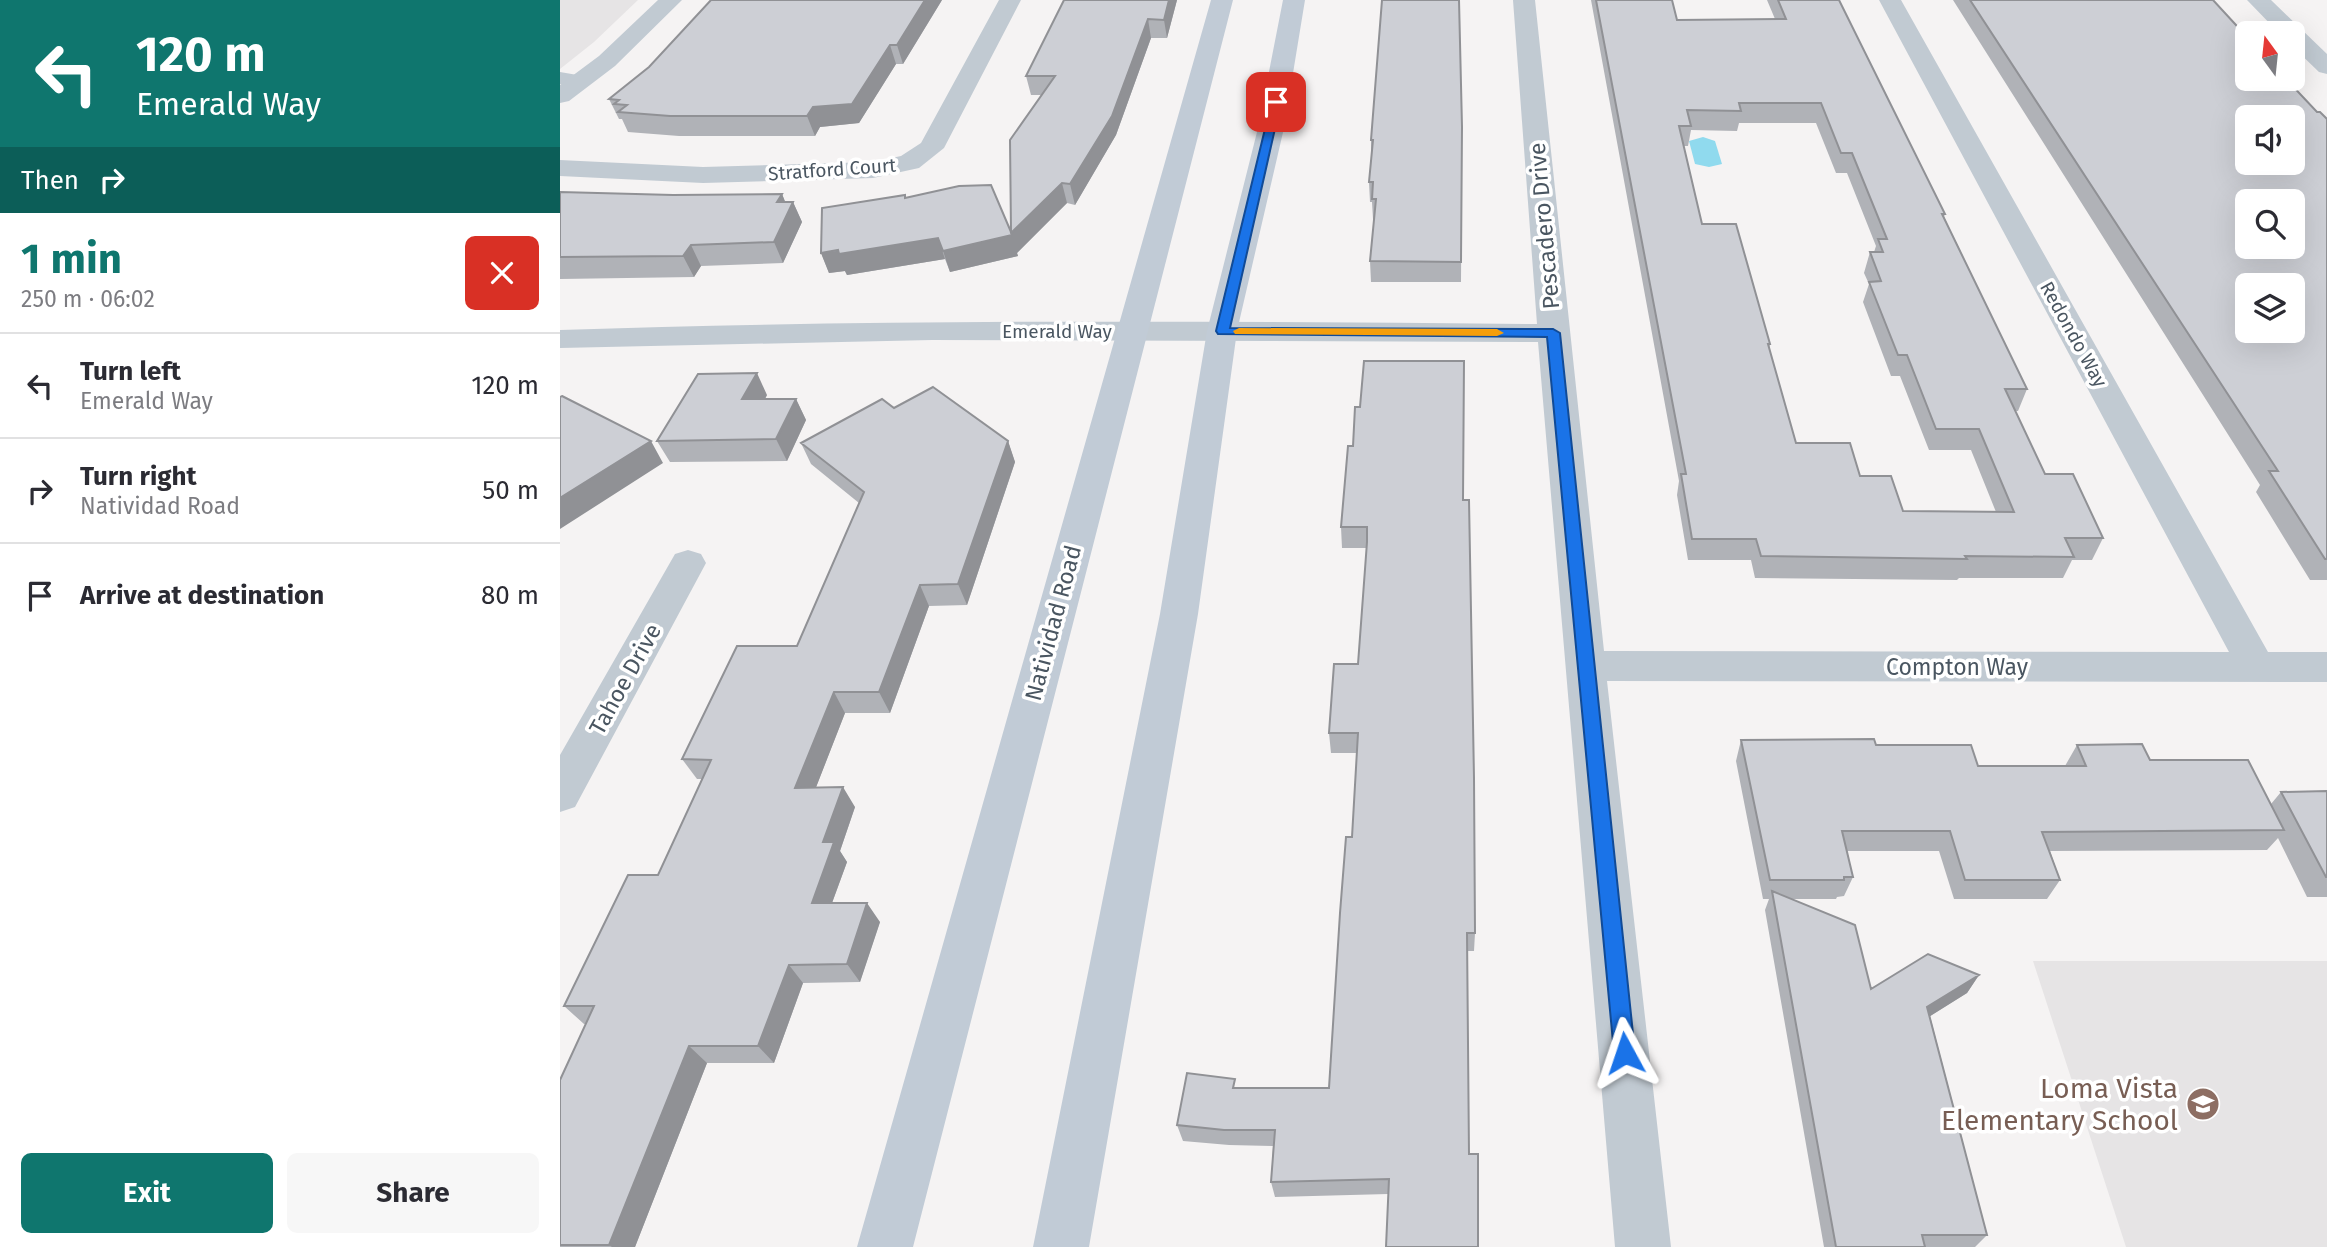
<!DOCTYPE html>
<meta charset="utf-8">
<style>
:root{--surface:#fff;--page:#f7f7f7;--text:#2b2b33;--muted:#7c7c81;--line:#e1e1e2;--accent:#0f766e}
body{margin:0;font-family:"Fira Sans",sans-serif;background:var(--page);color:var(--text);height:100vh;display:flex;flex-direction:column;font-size:26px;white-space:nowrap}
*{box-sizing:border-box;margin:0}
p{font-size:23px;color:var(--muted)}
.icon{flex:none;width:38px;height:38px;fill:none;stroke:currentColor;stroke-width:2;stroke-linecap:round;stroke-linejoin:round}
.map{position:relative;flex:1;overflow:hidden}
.panel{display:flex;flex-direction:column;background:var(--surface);width:560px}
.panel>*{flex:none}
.guide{background:#0f766e;color:#fff;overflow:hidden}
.needle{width:46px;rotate:345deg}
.controls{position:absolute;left:1675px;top:21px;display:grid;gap:14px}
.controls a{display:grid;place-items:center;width:70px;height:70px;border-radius:10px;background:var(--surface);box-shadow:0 7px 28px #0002;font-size:35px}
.pin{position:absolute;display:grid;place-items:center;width:60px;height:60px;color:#fff;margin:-30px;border-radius:14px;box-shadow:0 4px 10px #0006}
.me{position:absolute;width:77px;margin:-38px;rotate:355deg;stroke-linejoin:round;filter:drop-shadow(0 0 5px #0008)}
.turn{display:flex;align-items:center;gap:24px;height:147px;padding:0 21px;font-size:32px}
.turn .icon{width:91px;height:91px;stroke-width:2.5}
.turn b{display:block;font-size:49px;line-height:60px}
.then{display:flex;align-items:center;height:66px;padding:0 21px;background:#0003;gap:14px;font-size:26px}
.round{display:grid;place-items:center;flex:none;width:74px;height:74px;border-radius:10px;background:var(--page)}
.overview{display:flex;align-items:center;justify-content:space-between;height:119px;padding:0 21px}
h1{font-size:42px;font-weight:700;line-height:52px;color:var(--accent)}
.action{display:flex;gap:14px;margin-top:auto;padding:14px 21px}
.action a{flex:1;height:80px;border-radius:10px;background:var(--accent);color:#fff;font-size:28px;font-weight:700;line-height:80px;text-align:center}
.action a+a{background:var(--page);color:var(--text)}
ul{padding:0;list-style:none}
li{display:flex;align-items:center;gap:21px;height:105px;padding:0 21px;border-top:2px solid var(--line)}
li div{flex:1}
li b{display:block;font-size:26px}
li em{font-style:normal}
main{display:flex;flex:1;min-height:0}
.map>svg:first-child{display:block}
.education{fill:#e6e4e5}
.water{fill:#90daee}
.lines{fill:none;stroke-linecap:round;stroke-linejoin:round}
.service{fill:#c1cad2;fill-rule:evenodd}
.minor{fill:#c1cad2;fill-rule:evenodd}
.secondary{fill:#c1cbd6;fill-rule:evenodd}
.wall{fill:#b0b2b7;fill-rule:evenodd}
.shaded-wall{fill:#909195}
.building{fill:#cdcfd5;stroke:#909195;stroke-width:2;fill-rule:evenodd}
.route{fill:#1a73e8;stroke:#114b97;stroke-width:2}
.slow{fill:#f59e0b}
.labels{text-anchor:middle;stroke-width:7;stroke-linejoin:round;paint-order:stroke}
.far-street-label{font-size:19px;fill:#4a5661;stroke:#fff}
.street-label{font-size:23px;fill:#4a5661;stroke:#fff}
.near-education-label{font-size:28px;fill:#785e54;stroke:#fff;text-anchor:end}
</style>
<main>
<section class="panel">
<div class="guide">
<div class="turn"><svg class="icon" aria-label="left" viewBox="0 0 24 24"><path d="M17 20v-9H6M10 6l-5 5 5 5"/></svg><div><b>120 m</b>Emerald Way</div></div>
<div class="then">Then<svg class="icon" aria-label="right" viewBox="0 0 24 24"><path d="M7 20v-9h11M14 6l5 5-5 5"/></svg></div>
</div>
<div class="overview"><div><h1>1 min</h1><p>250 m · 06:02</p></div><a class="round" style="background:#d93025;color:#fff"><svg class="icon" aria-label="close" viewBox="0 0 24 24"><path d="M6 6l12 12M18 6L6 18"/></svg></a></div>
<ul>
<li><svg class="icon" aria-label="left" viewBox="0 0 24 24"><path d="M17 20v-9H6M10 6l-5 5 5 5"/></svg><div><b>Turn left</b><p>Emerald Way</p></div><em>120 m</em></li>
<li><svg class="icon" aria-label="right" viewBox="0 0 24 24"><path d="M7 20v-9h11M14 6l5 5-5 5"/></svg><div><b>Turn right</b><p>Natividad Road</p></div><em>50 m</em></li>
<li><svg class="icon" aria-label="arrive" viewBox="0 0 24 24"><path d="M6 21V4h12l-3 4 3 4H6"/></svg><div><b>Arrive at destination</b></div><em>80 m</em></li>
</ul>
<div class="action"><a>Exit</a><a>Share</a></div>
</section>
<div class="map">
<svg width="1767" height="1247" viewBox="0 0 1767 1247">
<rect width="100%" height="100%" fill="#f5f3f3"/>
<!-- education -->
<path class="education" d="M 0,0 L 78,0 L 34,42 L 0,69 Z
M 1473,961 L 1767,961 L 1767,1247 L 1566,1247 Z"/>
<!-- water -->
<path class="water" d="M 1143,137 L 1155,141 L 1162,164 L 1149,167 L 1135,164 L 1129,141 Z"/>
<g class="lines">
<!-- service -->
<path class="service" d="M 0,72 L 29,77 L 32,81 L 22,87 L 0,84 Z"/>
<!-- minor -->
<path class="minor" d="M 98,0 L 122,0 L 55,66 L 9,101 L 0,103 L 0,85 L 39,56 Z
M 439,0 L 461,0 L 384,148 L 359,168 L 313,178 L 143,183 L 0,176 L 0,160 L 143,167 L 313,162 L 341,156 L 361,143 Z
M 953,0 L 975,0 L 1044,651 L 1669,652 L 1319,0 L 1341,0 L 1708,652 L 1767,652 L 1767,682 L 1047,681 L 1111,1247 L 1055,1247 L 978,342 L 372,340 L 0,348 L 0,330 C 326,319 651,321 977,324 Z
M 1687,0 L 1711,0 L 1767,54 L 1767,74 L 1759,72 L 1732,46 L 1732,33 L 1719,33 Z
M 128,550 L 141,554 L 146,563 L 15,807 L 0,812 L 0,755 L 115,554 Z"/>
<!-- secondary -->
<path class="secondary" d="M 651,0 L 673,0 L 353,1247 L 297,1247 Z
M 723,0 L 745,0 L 724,128 L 677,331 L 638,614 L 529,1247 L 473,1247 L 600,614 L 647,331 L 698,128 Z"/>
</g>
<!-- wall -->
<path class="wall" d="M 382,0 L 343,64 L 336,64 L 299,123 L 260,127 L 255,136 L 119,136 L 68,132 L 62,119 L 59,119 L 49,99 Z
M 504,0 L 617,0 L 607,38 L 591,38 L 556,135 L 515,205 L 507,203 L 457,253 L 458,256 L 390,272 L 385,259 L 287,275 L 285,271 L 269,273 L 261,253 L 346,198 L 451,232 L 481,95 L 471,95 L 466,76 Z
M 1031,0 L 1112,0 L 1117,20 L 1215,19 L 1207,0 L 1279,0 L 1385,214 L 1384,217 L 1467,389 L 1458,411 L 1455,411 L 1485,474 L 1543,538 L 1532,560 L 1512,560 L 1503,578 L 1399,578 L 1397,580 L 1195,578 L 1191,560 L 1128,560 L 1117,495 L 1119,481 ZM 1179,123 L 1256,123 L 1276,173 L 1287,173 L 1316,246 L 1314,252 L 1310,252 L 1304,273 L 1309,284 L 1303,302 L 1331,376 L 1340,376 L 1369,450 L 1411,450 L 1436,512 L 1343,511 L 1300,476 L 1236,443 L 1209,349 L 1210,344 L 1142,224 L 1124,146 L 1128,146 L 1131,130 L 1177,131 Z
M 1393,0 L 1653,0 L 1757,112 L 1767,119 L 1767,580 L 1750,580 L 1696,492 L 1700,485 Z
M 902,127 L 901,282 L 811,282 L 810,261 L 814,219 L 813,219 L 812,202 L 810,202 L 809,182 L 811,161 L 811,140 Z
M 0,192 L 113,195 L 222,194 L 225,202 L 233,202 L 242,222 L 223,263 L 141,266 L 134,277 L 0,279 Z
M 207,395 L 205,399 L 236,399 L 246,420 L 227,461 L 110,462 L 97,441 Z
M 334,408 L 448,441 L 455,462 L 407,605 L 369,606 L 330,713 L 285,713 L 256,787 L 295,807 L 280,851 L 287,862 L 272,903 L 320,922 L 300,982 L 243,983 L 214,1063 L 147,1063 L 75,1247 L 0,1247 L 0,1080 L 26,1024 L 24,1024 L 4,1006 L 98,875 L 142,779 L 137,779 L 122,759 L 237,646 L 299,503 L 251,464 L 241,443 Z
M 903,500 L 915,933 L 914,951 L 908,951 L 828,1194 L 715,1197 L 711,1182 L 713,1146 L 669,1145 L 623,1141 L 617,1125 L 677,1088 L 769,1088 L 792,837 L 797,753 L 771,753 L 769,733 L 798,664 L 807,548 L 782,548 L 781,527 Z
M 1181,740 L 1316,745 L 1418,766 L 1505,766 L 1517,745 L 1590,760 L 1711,804 L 1721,792 L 1767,791 L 1767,897 L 1747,897 L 1718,838 L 1707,850 L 1490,851 L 1500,880 L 1487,899 L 1394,899 L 1379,851 L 1287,851 L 1293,877 L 1284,896 L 1277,897 L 1276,899 L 1232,899 L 1311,989 L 1419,975 L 1407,993 L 1370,1016 L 1427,1235 L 1415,1247 L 1264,1247 L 1205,910 L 1209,899 L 1203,899 L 1176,761 Z"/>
<!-- shaded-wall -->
<path class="shaded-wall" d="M 365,0 L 382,0 L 343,64 L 337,45 Z
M 609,0 L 617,0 L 607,38 L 604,20 Z
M 588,19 L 591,38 L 556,135 L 515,205 L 510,184 Z
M 330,45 L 336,64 L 299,123 L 260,127 L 255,136 L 247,116 L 253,107 Z
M 502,183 L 507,203 L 457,253 L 458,256 L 390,272 L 383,251 L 451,233 Z
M 222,194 L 229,211 L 233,202 L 242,222 L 223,263 L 214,242 L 217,202 Z
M 378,238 L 385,259 L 287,275 L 285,271 L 269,273 L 261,253 Z
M 131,245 L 141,266 L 134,277 L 123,256 Z
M 197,373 L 207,395 L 193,421 L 182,399 Z
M 236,399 L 246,420 L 227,461 L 216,439 Z
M 91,441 L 103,463 L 0,529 L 0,498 Z
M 448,441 L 455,462 L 407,605 L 398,584 Z
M 360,585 L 369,606 L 330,713 L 319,692 Z
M 274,692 L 285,713 L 248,808 L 235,788 Z
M 283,787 L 295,807 L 280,851 L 287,862 L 265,922 L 252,903 L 263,842 Z
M 307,903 L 320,922 L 300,982 L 287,964 Z
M 229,965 L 243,983 L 214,1063 L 198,1046 Z
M 1419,975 L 1407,993 L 1356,1025 L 1367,1007 Z
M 129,1046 L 147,1063 L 75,1247 L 52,1247 L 49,1245 Z"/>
<!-- building -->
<path class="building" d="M 151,0 L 365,0 L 337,45 L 330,45 L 292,104 L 253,107 L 247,116 L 110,116 L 58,112 L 67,105 L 54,104 L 59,100 L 49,99 L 89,67 Z
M 504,0 L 609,0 L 604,20 L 588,19 L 552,116 L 510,184 L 502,183 L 451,233 L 452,235 L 383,251 L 378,238 L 279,254 L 278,250 L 261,253 L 262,208 L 345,195 L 345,198 L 399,186 L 431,185 L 451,232 L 450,140 L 495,76 L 466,76 Z
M 822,0 L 899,0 L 902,127 L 901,262 L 810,261 L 816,199 L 812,199 L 813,182 L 809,182 L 813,140 L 811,140 Z
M 1036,0 L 1112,0 L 1117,20 L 1226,19 L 1218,0 L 1279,0 L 1385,214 L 1382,214 L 1467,389 L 1445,389 L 1485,474 L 1513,474 L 1543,538 L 1505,538 L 1514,557 L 1405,556 L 1407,559 L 1201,556 L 1196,539 L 1132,539 L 1121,474 L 1126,474 ZM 1179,103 L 1261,103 L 1281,153 L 1292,153 L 1327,239 L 1318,239 L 1323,252 L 1310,252 L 1321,281 L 1309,282 L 1338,355 L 1347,355 L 1376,429 L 1419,429 L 1454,512 L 1343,511 L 1331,476 L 1300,476 L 1290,443 L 1236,443 L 1208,344 L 1210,344 L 1176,224 L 1142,224 L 1119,126 L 1131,126 L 1127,110 L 1181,111 Z
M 1410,0 L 1653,0 L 1687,37 L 1687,79 L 1726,79 L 1757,112 L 1760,112 L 1767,119 L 1767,559 L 1765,559 L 1709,471 L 1718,471 ZM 1687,117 L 1732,117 L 1732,163 L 1687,163 ZM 1687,201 L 1732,201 L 1732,247 L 1687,247 ZM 1687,285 L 1732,285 L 1732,331 L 1687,331 Z
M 0,192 L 113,195 L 222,194 L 217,202 L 233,202 L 214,242 L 131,245 L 123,256 L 0,257 Z
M 804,361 L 904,361 L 903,500 L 909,500 L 914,778 L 915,933 L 907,933 L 909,1154 L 918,1154 L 918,1247 L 826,1247 L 829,1179 L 711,1182 L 715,1130 L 664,1130 L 617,1125 L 627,1073 L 675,1079 L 673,1088 L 769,1088 L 780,913 L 786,837 L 792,837 L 798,733 L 769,733 L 774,664 L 798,664 L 807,542 L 807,527 L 781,527 L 788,446 L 793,446 L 795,407 L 800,407 Z
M 197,373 L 182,399 L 236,399 L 216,439 L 97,441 L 138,374 Z
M 373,387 L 448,441 L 398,584 L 360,585 L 319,692 L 274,692 L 235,788 L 283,787 L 263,842 L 274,842 L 252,903 L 307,903 L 287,964 L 229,965 L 198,1046 L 129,1046 L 49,1245 L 0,1245 L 0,1080 L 34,1006 L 4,1006 L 68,875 L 98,875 L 151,760 L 122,759 L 177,646 L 237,646 L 304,492 L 241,443 L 322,399 L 334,408 Z
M 2,396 L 91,441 L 0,498 L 0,397 Z
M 1314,739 L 1316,745 L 1411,745 L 1418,766 L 1526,766 L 1517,745 L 1582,744 L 1590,760 L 1688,760 L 1724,830 L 1482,832 L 1500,880 L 1405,880 L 1390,831 L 1282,831 L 1293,877 L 1284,877 L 1284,880 L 1210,880 L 1181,740 Z
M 1767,791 L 1767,877 L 1766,877 L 1721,792 Z
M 1212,891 L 1295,925 L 1311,989 L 1368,954 L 1419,975 L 1367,1007 L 1427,1235 L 1362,1235 L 1365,1247 L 1276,1247 Z"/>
<!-- route -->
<path class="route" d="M 712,100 L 721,102 L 670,328 L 993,329 L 1000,333 L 1075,1053 L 1072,1060 L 1065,1063 L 1057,1060 L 1054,1053 L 987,337 L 658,334 L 656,331 Z"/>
<!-- slow -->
<path class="slow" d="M 679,328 L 937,329 L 944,333 L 937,336 L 675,334 L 673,331 Z"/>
<!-- icons -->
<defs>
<symbol id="school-disc" viewBox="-11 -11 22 22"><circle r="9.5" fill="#8d6e63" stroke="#fff"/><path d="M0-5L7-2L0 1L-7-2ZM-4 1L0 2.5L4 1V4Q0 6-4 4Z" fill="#fff"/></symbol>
</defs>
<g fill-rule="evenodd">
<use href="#school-disc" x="1624" y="1085" width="38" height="38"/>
</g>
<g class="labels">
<!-- far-street labels -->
<g class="far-street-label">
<text transform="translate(272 169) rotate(-4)" y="7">Stratford Court</text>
<text x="497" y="338">Emerald Way</text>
<text transform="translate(1514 334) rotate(61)" y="7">Redondo Way</text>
</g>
<!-- street labels -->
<g class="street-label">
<text transform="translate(984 226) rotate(-95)" y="8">Pescadero Drive</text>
<text transform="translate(493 623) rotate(-75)" y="8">Natividad Road</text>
<text x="1397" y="675">Compton Way</text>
<text transform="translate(65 679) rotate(-61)" y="8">Tahoe Drive</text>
</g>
<!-- near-education labels -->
<g class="near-education-label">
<text x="1618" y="1098">Loma Vista<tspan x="1618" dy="32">Elementary School</tspan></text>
</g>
</g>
</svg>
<div class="controls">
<a><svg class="needle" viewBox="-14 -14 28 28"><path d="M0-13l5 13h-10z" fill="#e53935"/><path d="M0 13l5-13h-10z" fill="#7c7c81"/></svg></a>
<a><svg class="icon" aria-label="sound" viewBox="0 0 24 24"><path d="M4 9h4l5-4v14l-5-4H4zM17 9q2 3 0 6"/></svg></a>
<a><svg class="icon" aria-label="search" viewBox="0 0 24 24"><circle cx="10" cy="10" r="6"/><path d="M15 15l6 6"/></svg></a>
<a><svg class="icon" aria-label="layers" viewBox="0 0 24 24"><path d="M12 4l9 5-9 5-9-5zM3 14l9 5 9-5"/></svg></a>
</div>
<div class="pin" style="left:716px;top:102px;background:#d93025"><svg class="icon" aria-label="arrive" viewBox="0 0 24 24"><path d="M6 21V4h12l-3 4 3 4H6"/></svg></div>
<svg class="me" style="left:1065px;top:1053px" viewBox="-20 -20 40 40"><path d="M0-17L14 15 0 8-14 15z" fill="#1a73e8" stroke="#fff" stroke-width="4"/></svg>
</div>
</main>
